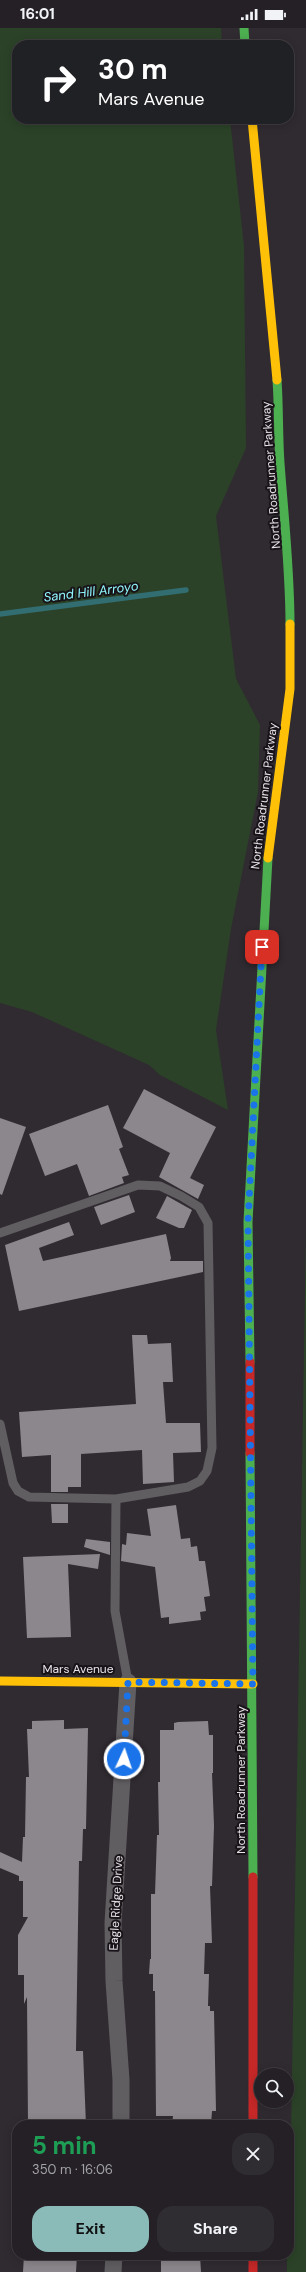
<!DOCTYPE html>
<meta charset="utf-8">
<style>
:root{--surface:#242025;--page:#302d32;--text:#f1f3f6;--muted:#a3a3a7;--line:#413e42;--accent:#8bbbb9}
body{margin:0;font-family:"DM Sans",sans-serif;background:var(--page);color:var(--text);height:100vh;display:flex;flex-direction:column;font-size:15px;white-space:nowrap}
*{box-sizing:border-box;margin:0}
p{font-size:13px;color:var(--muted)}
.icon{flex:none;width:22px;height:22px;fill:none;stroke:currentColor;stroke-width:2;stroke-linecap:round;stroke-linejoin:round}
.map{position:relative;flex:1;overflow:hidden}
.details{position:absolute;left:12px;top:2092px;width:282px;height:140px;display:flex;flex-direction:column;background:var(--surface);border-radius:16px;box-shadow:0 2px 10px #0003,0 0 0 1px var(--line)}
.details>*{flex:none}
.banner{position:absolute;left:12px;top:12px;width:282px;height:84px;border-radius:16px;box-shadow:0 2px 10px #0003,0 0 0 1px var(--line);background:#202124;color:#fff;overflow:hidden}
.tools{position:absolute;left:254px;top:2040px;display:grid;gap:8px}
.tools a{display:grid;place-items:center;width:40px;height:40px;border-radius:50%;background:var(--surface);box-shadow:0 2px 10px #0003,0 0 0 1px var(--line);font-size:20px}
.pin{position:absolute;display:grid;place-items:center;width:34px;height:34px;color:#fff;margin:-17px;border-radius:8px;box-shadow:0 2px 6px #0006}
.me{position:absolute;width:44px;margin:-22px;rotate:3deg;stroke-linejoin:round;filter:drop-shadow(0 0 3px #0008)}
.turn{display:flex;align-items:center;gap:14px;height:84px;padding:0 20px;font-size:18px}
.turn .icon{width:52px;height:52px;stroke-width:2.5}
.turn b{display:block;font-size:28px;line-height:34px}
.round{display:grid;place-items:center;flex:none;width:42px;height:42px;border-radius:16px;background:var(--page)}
.overview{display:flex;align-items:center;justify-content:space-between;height:68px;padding:0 20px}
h1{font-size:24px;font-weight:700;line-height:30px;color:#1e9e55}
.button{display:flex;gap:8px;margin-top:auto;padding:8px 20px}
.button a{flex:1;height:46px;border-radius:16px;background:var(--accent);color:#111;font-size:16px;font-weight:700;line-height:46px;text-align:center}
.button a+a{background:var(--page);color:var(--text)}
.status{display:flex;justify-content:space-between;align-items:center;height:28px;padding:0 20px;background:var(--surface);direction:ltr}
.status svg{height:11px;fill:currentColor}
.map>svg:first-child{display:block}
.green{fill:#2b4228}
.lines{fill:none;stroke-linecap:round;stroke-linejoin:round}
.stream{stroke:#316d71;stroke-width:5.5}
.building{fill:#8b878c}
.lane{stroke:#615e62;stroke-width:9}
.street{stroke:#615e62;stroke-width:17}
.fast{stroke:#4caf50;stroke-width:9}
.slow{stroke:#ffc107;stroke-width:9}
.jam{stroke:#c62828;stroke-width:9}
.route{stroke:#1a73e8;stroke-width:7;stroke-dasharray:0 12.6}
.labels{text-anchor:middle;stroke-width:4;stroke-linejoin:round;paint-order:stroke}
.street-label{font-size:12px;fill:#e6e0e7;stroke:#171317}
.water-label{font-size:13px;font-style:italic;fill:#90f8fd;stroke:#171317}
</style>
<div class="status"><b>16:01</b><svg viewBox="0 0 49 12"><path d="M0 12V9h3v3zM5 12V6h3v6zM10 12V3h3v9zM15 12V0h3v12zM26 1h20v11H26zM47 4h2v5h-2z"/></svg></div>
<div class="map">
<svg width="306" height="2244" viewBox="0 0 306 2244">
<rect width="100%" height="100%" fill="#302b31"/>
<!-- green -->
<path class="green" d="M 0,0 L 221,0 L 222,17 L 17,17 L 17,91 L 230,91 L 244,218 L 246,420 L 216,488 L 236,651 L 260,697 L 258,764 L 231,901 L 216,1002 L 228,1082 L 160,1047 L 149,1037 L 32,984 L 0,975 Z
M 306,1203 L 306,2244 L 287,2244 L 287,2227 L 289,2227 Z"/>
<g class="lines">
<!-- stream -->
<path class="stream" d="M 0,586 L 186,562"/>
</g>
<!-- building -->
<path class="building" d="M 144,1061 L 216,1099 L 190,1150 L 204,1157 L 198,1171 L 159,1149 L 170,1125 L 123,1100 Z
M 108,1077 L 123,1119 L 119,1121 L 129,1147 L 122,1149 L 124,1155 L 89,1168 L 77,1136 L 45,1148 L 29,1106 Z
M 0,1090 L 26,1099 L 2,1167 L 0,1166 Z
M 129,1167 L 135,1184 L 101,1197 L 94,1179 Z
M 167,1168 L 192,1182 L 184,1200 L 179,1200 L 156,1190 Z
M 69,1194 L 74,1207 L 39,1220 L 43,1233 L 166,1206 L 171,1230 L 170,1233 L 203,1233 L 203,1244 L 19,1283 L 5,1217 Z
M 132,1307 L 147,1307 L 148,1316 L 171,1315 L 173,1354 L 163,1354 L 166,1395 L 200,1395 L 201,1424 L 173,1425 L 174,1454 L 143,1456 L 142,1422 L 81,1426 L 81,1459 L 68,1459 L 68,1464 L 51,1464 L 51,1427 L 22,1429 L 19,1384 L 136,1376 Z
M 51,1476 L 68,1476 L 68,1495 L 52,1495 Z
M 176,1477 L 181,1511 L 190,1510 L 191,1519 L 197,1518 L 199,1533 L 205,1533 L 210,1568 L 204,1569 L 206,1583 L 200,1584 L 201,1592 L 169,1596 L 169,1589 L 161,1590 L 155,1539 L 121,1533 L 122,1516 L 126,1517 L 127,1505 L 151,1508 L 147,1481 Z
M 86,1511 L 110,1514 L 110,1527 L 84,1519 Z
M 100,1526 L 98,1541 L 68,1536 L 71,1609 L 27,1610 L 23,1529 Z
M 64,1692 L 64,1701 L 88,1700 L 86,1801 L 83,1801 L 82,1833 L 79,1833 L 76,2023 L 83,2023 L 86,2097 L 28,2097 L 27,1969 L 24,1976 L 24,1947 L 18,1947 L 18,1907 L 28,1889 L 23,1889 L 23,1853 L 19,1853 L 19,1848 L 0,1840 L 0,1824 L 22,1834 L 23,1809 L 25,1809 L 26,1749 L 29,1749 L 27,1701 L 32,1701 L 32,1693 Z
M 208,1693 L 209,1707 L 213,1707 L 213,1745 L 212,1745 L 214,1798 L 212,1858 L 210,1858 L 212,1915 L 205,1915 L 204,1946 L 209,1946 L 208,1978 L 210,1978 L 210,1983 L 214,1983 L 216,2083 L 212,2083 L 211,2097 L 172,2097 L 173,2088 L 156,2088 L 155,1963 L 153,1963 L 153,1946 L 149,1946 L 150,1931 L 151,1931 L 151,1866 L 155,1866 L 157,1807 L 159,1807 L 158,1754 L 160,1754 L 160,1702 L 174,1702 L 174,1695 L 178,1694 Z
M 24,2227 L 77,2227 L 76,2244 L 23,2244 Z
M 161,2227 L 200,2227 L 201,2244 L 161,2244 Z"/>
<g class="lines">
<!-- lane -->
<path class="lane" d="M 0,1205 L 138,1157 L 160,1158 L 181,1168 L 199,1179 L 208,1195 L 212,1420 L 207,1443 L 200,1453 L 188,1459 L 116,1471 L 29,1469 L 18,1463 L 13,1455 L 0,1396
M 116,1471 L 115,1583 L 128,1654"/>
<!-- street -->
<path class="street" d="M 121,2097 L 121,2052 L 114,1953 L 113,1895 L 128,1654
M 113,2244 L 114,2227"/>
<!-- fast -->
<path class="fast" d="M 244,0 L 245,17
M 277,352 C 279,380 278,407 280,435 C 284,489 290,542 290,596
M 250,1334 L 248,1194 L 268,830
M 250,1425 L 253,1849"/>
<!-- slow -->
<path class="slow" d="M 252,91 L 277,352
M 268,830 L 290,661 L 290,596
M 0,1653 L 253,1656"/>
<!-- jam -->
<path class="jam" d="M 250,1334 L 250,1425
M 253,1849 L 253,2097
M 253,2227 L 253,2244"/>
</g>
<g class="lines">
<!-- route -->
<path class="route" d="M 124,1731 L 128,1654 L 253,1656 L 248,1194 L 262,919"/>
</g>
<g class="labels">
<!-- street labels -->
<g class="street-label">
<text transform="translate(271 447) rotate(-94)" y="4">North Roadrunner Parkway</text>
<text transform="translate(264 768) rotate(-83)" y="4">North Roadrunner Parkway</text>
<text x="78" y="1645">Mars Avenue</text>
<text transform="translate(241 1752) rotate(-90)" y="4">North Roadrunner Parkway</text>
<text transform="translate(116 1875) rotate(-87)" y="4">Eagle Ridge Drive</text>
</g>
<!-- water labels -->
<g class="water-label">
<text transform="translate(91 563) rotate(-7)" y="5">Sand Hill Arroyo</text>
</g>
</g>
</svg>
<div class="tools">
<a><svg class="icon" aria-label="search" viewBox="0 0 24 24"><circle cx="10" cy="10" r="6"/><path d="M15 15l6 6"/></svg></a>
</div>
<div class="pin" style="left:262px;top:919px;background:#d93025"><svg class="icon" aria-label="arrive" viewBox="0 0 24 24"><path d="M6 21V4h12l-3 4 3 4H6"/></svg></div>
<svg class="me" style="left:124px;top:1731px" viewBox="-20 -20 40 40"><circle r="17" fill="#1a73e8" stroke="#fff" stroke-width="3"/><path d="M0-11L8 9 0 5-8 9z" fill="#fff"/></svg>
<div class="banner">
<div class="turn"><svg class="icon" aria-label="right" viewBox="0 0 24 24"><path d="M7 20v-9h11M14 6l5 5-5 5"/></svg><div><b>30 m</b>Mars Avenue</div></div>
</div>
<section class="details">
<div class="overview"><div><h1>5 min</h1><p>350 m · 16:06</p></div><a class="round"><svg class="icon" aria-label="close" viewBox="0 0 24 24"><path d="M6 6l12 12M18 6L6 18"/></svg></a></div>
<div class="button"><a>Exit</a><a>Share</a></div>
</section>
</div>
